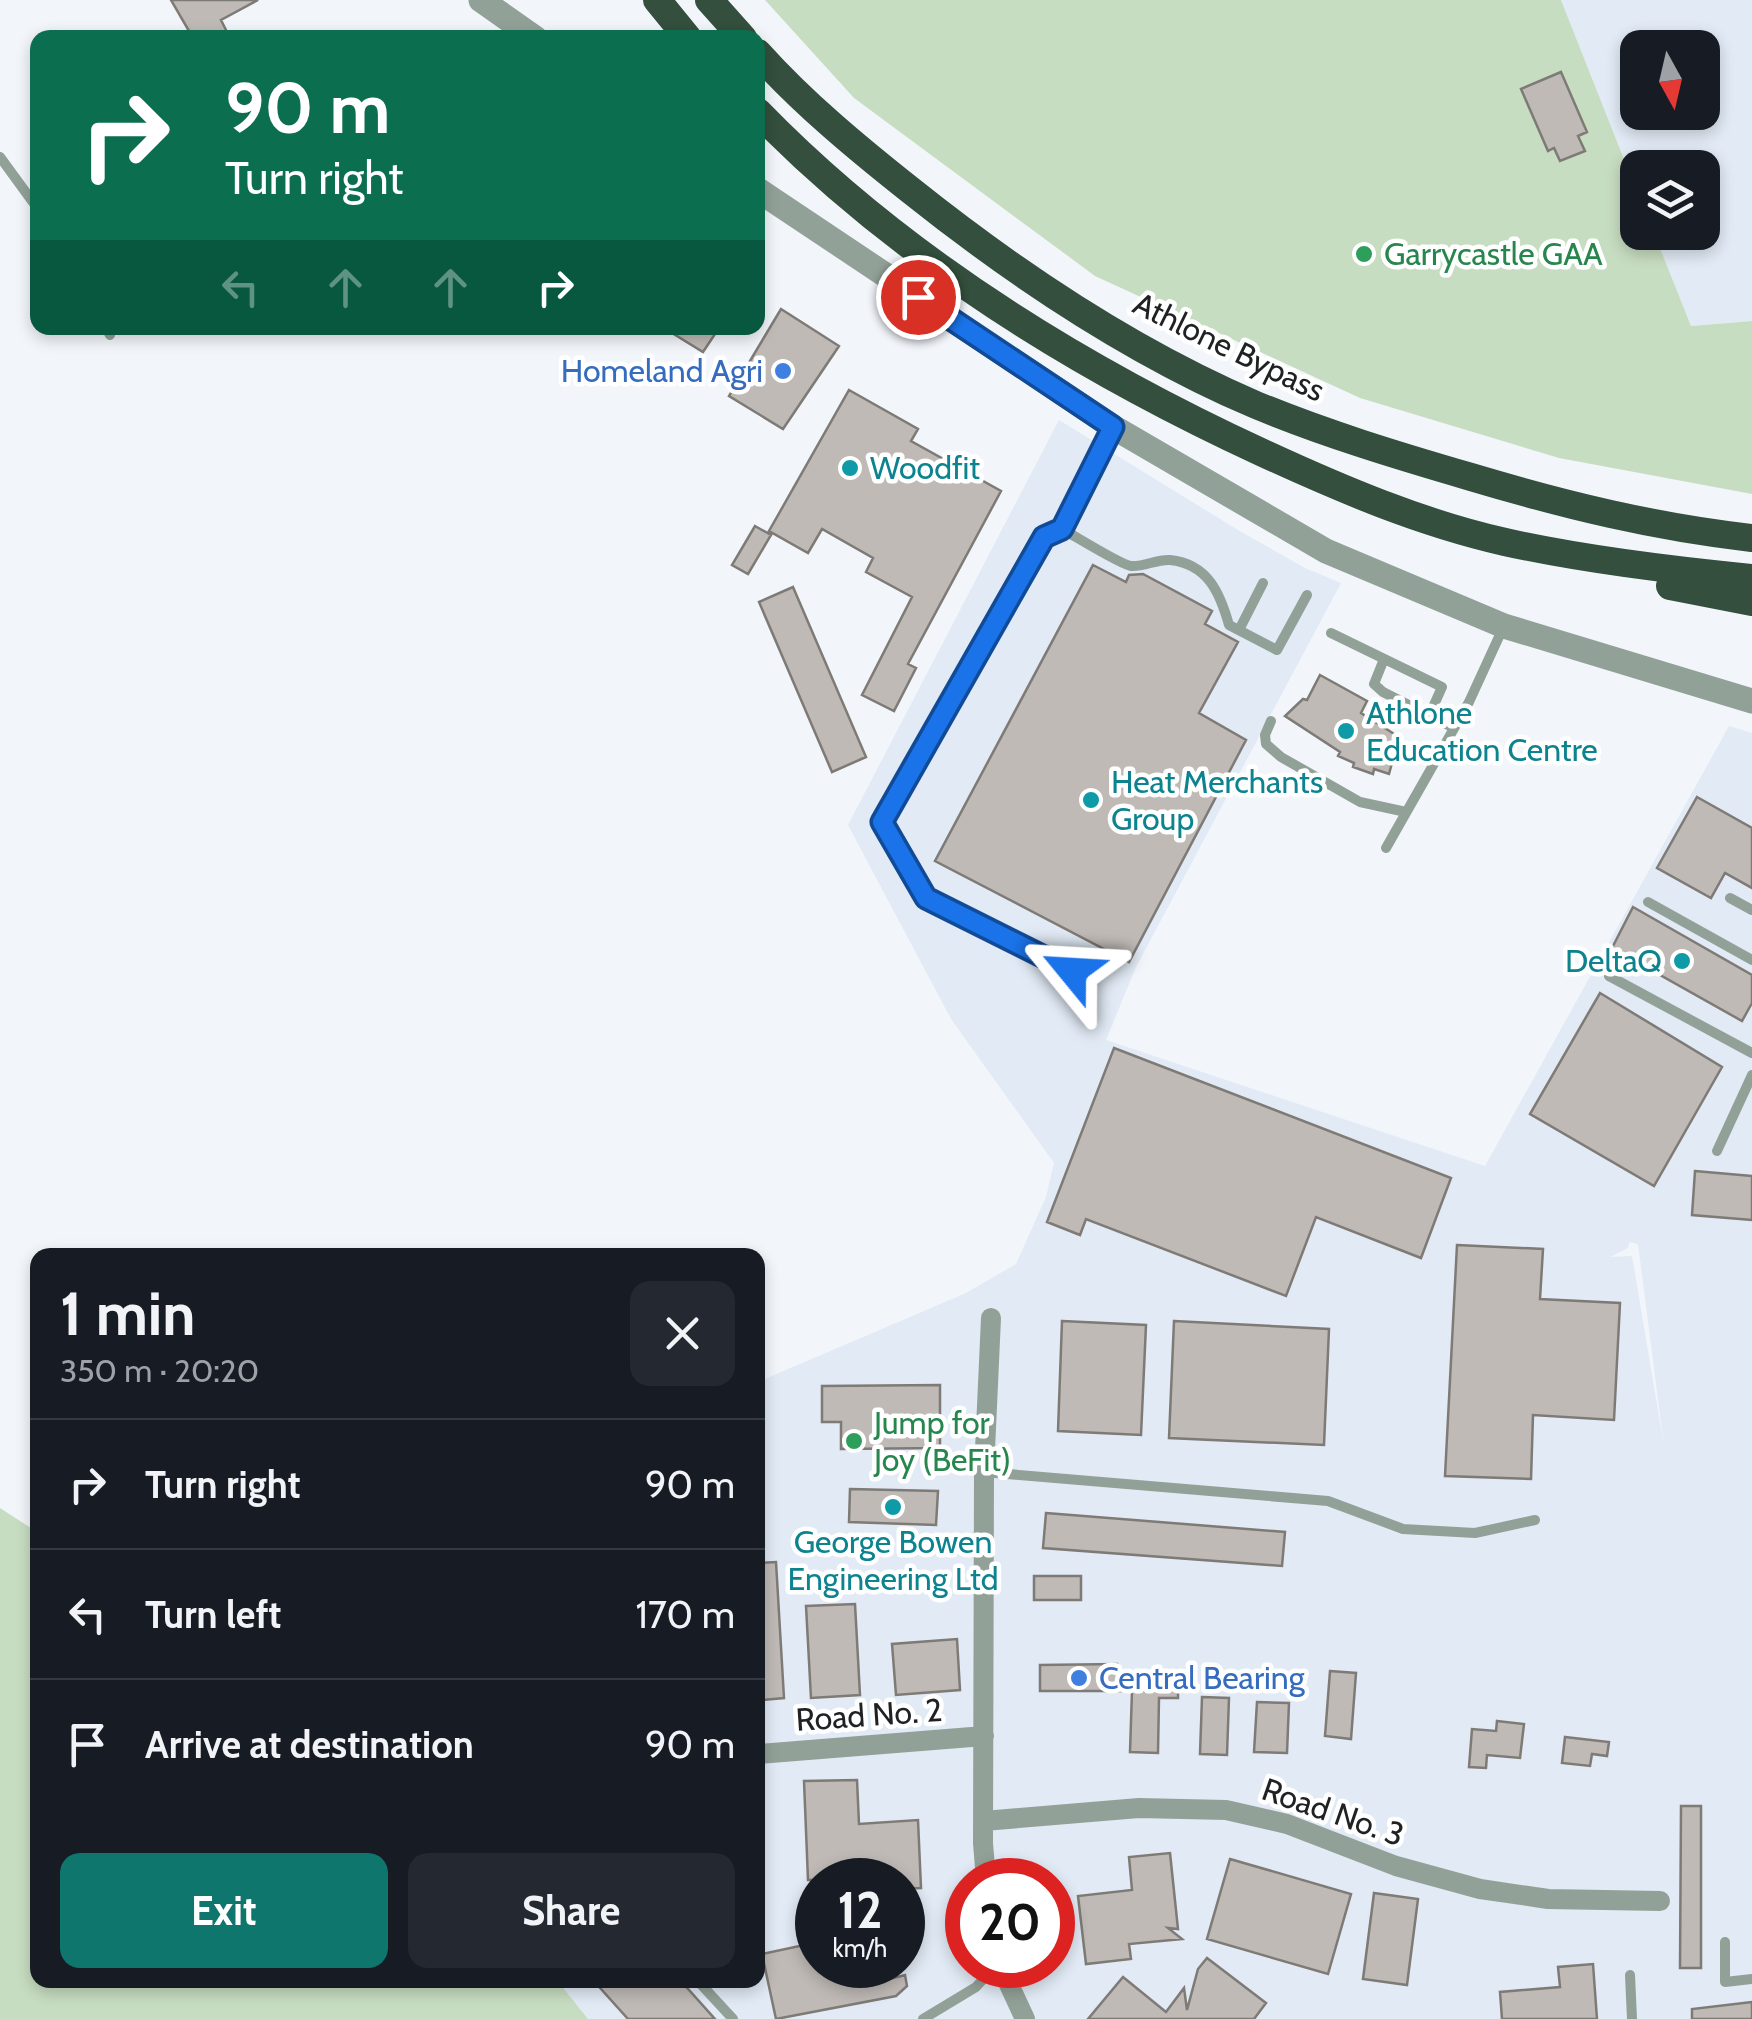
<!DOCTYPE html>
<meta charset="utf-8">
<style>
:root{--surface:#171b24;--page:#242831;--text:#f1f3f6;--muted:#9ea1a6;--line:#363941;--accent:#0f766e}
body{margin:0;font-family:Cabin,sans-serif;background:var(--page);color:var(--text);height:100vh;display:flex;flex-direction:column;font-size:38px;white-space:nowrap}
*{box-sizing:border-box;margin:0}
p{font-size:32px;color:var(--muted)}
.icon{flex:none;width:55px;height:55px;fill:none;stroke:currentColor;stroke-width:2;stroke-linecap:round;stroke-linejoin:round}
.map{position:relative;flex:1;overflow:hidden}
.drawer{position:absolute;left:30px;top:1248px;width:735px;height:740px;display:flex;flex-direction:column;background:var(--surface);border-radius:20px;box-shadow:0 5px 15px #0003}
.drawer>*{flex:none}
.hud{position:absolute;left:30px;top:30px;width:735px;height:305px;border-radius:20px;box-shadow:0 5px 15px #0003;background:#0b6e4f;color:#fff;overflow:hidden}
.needle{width:65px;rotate:172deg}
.controls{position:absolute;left:1620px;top:30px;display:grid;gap:20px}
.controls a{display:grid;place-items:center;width:100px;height:100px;border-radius:20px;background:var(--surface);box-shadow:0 5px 15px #0003;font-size:50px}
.speed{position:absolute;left:795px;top:1858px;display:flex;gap:20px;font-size:50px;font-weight:700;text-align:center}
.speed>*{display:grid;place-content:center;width:130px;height:130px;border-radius:50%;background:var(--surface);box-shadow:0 5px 15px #0003;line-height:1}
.speed small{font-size:25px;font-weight:400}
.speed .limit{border:15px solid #d22;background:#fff;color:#111}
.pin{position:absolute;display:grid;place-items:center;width:85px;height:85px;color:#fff;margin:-42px;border:5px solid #fff;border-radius:50%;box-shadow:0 2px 10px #0007}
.me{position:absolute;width:110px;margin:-55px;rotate:297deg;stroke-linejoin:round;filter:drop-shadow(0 0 8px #0008)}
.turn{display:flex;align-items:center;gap:35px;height:210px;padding:0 30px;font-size:45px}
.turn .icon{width:130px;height:130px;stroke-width:2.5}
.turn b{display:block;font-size:70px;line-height:85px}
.lanes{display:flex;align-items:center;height:95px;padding:0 30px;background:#0003;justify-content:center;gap:50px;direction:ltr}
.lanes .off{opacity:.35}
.round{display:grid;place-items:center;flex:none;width:105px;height:105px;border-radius:20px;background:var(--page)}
.headline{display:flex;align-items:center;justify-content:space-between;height:170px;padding:0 30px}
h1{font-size:60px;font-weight:800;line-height:75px}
.button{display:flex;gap:20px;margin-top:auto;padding:20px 30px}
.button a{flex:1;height:115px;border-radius:20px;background:var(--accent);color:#fff;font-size:40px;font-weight:800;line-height:115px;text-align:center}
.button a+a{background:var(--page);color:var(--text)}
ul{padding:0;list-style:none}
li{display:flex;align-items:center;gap:30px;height:130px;padding:0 30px;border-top:2px solid var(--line)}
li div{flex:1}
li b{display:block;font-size:38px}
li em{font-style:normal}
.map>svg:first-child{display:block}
.built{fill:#e1eaf5;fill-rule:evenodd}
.green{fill:#c7ddc1}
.building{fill:#bfbab6;stroke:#7e7a76;stroke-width:2.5}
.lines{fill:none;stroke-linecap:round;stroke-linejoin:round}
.service{stroke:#92a197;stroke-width:10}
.minor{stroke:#92a197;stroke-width:20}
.tertiary{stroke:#92a197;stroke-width:25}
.trunk{stroke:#344f3d;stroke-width:28}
.route-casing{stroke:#114b97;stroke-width:25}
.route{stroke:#1a73e8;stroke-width:18}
.leisure-dot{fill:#2e9e5b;stroke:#fff;stroke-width:4}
.shop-dot{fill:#3f7fe0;stroke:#fff;stroke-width:4}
.culture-dot{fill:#0f9aa8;stroke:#fff;stroke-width:4}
.labels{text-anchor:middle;stroke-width:9;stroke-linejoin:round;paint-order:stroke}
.leisure-label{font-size:32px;fill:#27864d;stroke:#fff;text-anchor:start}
.street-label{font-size:32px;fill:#1f2122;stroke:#fff}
.shop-label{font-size:32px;fill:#366cbe;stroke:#fff;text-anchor:end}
.culture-label{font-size:32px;fill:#0d838f;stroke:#fff;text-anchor:start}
</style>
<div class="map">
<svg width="1752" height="2019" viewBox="0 0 1752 2019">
<rect width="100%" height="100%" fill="#f2f6fb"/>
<!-- built -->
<path class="built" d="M 1561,0 L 1752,0 L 1752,321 L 1691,326 L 1654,233 L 1702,232 L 1702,168 L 1638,168 L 1637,192 ZM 1638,48 L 1702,48 L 1702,112 L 1638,112 Z
M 1059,420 L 1238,530 L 1305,568 L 1341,583 L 1136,967 L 1106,1040 L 1485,1166 L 1729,726 L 1752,733 L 1752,2019 L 588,2019 L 557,1980 L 758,1980 L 758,1382 L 966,1293 L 1016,1264 L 1046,1197 L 1054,1163 L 951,1019 L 848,825 ZM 1629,1242 L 1638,1244 L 1664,1446 L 1632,1256 L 1610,1257 L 1628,1248 ZM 818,1880 L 902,1880 L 902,1965 L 818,1965 ZM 968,1880 L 1052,1880 L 1052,1965 L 968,1965 Z"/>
<!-- green -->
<path class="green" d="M 765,0 L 1561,0 L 1637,192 L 1638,232 L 1654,233 L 1691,326 L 1752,321 L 1752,494 L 1559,458 L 1360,398 L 1095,276 L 854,98 Z
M 0,1508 L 37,1532 L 38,1980 L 557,1980 L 588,2019 L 0,2019 Z"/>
<!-- building -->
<path class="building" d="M 171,0 L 258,0 L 221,20 L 230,38 L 193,38 Z
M 1561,72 L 1587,132 L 1578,136 L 1585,151 L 1560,161 L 1554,148 L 1548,151 L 1521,89 Z
M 781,309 L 839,346 L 783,429 L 729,396 Z
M 664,328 L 719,328 L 703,352 Z
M 849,390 L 918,429 L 911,441 L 1001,491 L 908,664 L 916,668 L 894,711 L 862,695 L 912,597 L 866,572 L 873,558 L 822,529 L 808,553 L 769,531 Z
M 755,526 L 771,535 L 748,574 L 732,565 Z
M 1093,565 L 1126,582 L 1129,575 L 1143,574 L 1212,611 L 1205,624 L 1238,642 L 1199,713 L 1246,740 L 1129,962 L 935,861 Z
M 793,587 L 866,757 L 832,772 L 759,602 Z
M 1320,675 L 1367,701 L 1361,713 L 1399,737 L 1389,774 L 1374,769 L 1373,774 L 1353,767 L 1354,763 L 1338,756 L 1340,752 L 1285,716 L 1303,699 L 1307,700 Z
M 1697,797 L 1752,828 L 1752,888 L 1725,873 L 1711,898 L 1657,868 Z
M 1633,907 L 1752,975 L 1752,1003 L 1742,1021 L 1612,948 Z
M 1600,993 L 1722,1067 L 1654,1186 L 1530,1114 Z
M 1114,1048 L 1451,1178 L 1421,1258 L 1316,1217 L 1286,1296 L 1086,1219 L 1080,1235 L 1047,1222 Z
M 1695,1171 L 1752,1176 L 1752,1220 L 1692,1215 Z
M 1457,1245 L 1543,1249 L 1540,1299 L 1620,1303 L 1614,1420 L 1533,1415 L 1531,1479 L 1445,1476 Z
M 1062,1321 L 1146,1325 L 1141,1435 L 1058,1431 Z
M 1174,1321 L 1329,1329 L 1324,1445 L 1169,1438 Z
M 940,1385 L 940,1448 L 841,1449 L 841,1422 L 822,1422 L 822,1386 Z
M 850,1489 L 938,1491 L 936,1525 L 849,1522 Z
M 1046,1513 L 1285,1532 L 1282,1566 L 1043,1548 Z
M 776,1562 L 784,1698 L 763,1700 L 758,1639 L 758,1563 Z
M 1034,1576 L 1081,1576 L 1081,1600 L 1034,1600 Z
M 855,1604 L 860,1695 L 811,1698 L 806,1606 Z
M 957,1639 L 960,1690 L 896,1695 L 892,1644 Z
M 1117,1664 L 1117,1671 L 1178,1673 L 1178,1698 L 1159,1698 L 1158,1753 L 1130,1752 L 1132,1691 L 1040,1691 L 1040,1665 Z
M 1330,1671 L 1356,1673 L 1351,1739 L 1325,1736 Z
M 1202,1697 L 1229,1698 L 1227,1755 L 1200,1754 Z
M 1257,1702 L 1289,1703 L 1287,1753 L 1254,1752 Z
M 1497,1721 L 1524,1724 L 1520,1758 L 1487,1755 L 1486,1768 L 1469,1767 L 1472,1729 L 1496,1731 Z
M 1565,1737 L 1609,1742 L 1607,1756 L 1592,1754 L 1590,1766 L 1562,1763 Z
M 857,1780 L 859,1824 L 918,1820 L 921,1888 L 902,1889 L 902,1880 L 808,1880 L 804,1781 Z
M 1681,1806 L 1701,1806 L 1701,1968 L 1680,1968 Z
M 1170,1853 L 1178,1929 L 1168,1928 L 1182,1939 L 1129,1944 L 1131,1959 L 1086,1964 L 1078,1896 L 1132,1890 L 1129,1857 Z
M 1230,1859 L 1351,1894 L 1328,1974 L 1207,1939 Z
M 1374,1893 L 1418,1899 L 1407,1985 L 1363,1979 Z
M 818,1942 L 818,1965 L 883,1965 L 885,1980 L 905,1975 L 907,1986 L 896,1996 L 776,2019 L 762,1954 Z
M 1207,1958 L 1266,2003 L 1254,2019 L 1088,2019 L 1123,1977 L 1166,2012 L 1184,1988 L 1187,2010 L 1198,1969 Z
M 1593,1964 L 1597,2019 L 1502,2019 L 1500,1992 L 1560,1987 L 1558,1967 Z
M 593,1980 L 680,1980 L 715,2019 L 628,2019 Z
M 1752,2002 L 1752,2019 L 1692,2019 L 1692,2009 Z"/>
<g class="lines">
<!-- service -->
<path class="service" d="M 0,157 L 38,209
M 106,328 L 110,335
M 1062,529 C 1075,536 1121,565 1131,566 C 1144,567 1157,559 1170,560 C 1208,564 1220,593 1229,625 L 1277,650 L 1307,595
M 1239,630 L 1263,583
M 1331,633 L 1442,687 L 1429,716
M 1384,659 L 1374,684 L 1383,692 L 1454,728
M 1271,721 L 1265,735 L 1266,744 L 1281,757 L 1360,802 L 1406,812
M 1386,848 L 1469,702 L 1503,628
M 1730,898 L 1752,910
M 1648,902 L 1752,960
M 1071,971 L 926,898 L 882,823 L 1044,537 L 1062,529 L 1113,428
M 1609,976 L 1752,1053
M 1717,1151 L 1752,1075
M 984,1472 L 1328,1501 L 1403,1529 L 1475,1533 L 1535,1520
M 1725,1942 L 1725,1982 L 1752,1979
M 1630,1975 L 1632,2019
M 697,1980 L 733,2019
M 923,2019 L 976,1987 L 996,1965"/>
<!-- minor -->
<path class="minor" d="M 758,1754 L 984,1736
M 984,1821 L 1139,1808 L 1226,1810 L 1287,1824 L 1396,1866 L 1480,1889 L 1548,1899 L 1660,1901
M 986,1880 L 983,1843 L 984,1472 L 991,1318
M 1000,1965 L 1025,2019"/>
<!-- tertiary -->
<path class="tertiary" d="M 481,0 L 535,38
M 758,190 L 1113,427 L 1326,551 L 1504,626 L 1752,701"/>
<!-- trunk -->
<path class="trunk" d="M 657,0 L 688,38
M 709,0 L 743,38
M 758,53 C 803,103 856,147 909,189 C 1014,273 1132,352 1256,405 C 1326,434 1399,456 1471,477 C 1565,505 1654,527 1752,538
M 758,112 C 900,258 1079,368 1263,453 C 1341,489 1421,523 1505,542 C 1586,560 1670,570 1752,578
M 1670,586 L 1752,602"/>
</g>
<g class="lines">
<defs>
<path id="route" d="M 918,297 L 1113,427 L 1062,529 L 1044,537 L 882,822 L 926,898 L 1072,971"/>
</defs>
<!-- route casing -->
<use href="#route" class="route-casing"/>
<!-- route -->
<use href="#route" class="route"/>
</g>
<!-- markers -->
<g class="leisure-dot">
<circle cx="1364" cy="254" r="10"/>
<circle cx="854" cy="1441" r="10"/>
</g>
<g class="shop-dot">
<circle cx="783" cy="371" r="10"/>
<circle cx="1079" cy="1678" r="10"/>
</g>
<g class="culture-dot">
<circle cx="850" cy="468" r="10"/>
<circle cx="1346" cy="731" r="10"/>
<circle cx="1091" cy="800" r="10"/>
<circle cx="1682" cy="961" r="10"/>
<circle cx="893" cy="1507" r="10"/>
</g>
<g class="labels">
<!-- leisure labels -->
<g class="leisure-label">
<text x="1384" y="265">Garrycastle GAA</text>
<text x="874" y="1434">Jump for<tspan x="874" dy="37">Joy (BeFit)</tspan></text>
</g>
<!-- street labels -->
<g class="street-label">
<text transform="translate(1229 347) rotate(26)" y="11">Athlone Bypass</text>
<text transform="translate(869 1715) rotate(-4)" y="11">Road No. 2</text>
<text transform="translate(1333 1812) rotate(19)" y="11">Road No. 3</text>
</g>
<!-- shop labels -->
<g class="shop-label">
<text x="763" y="382">Homeland Agri</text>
<text x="1099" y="1689" text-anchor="start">Central Bearing</text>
</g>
<!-- culture labels -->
<g class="culture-label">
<text x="870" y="479">Woodfit</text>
<text x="1366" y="724">Athlone<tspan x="1366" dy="37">Education Centre</tspan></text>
<text x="1111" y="793">Heat Merchants<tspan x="1111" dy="37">Group</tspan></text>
<text x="1662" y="972" text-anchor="end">DeltaQ</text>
<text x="893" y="1553" text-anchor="middle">George Bowen<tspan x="893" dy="37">Engineering Ltd</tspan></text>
</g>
</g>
</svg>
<div class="controls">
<a><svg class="needle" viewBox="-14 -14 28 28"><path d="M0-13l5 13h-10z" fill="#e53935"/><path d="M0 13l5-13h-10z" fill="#9ea1a6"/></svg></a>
<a><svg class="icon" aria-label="layers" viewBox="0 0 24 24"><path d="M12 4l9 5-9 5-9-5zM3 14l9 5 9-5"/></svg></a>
</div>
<div class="speed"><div>12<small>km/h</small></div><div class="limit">20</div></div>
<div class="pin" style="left:918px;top:297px;background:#d93025"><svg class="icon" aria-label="arrive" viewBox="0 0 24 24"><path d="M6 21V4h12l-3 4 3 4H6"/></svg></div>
<svg class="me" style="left:1072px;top:971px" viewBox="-20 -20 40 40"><path d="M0-17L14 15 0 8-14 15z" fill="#1a73e8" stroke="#fff" stroke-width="4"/></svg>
<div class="hud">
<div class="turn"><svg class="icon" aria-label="right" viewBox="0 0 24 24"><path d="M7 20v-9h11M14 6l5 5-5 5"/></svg><div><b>90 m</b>Turn right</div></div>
<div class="lanes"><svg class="icon off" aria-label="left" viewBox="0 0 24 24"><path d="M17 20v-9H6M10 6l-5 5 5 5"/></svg><svg class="icon off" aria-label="ahead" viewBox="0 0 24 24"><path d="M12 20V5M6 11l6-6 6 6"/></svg><svg class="icon off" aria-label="ahead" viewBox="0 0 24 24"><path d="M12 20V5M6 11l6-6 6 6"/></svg><svg class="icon" aria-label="right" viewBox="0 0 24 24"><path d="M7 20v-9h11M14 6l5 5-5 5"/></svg></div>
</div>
<section class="drawer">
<div class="headline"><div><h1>1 min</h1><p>350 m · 20:20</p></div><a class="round"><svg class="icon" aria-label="close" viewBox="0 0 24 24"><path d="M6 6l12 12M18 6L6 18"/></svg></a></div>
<ul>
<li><svg class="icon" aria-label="right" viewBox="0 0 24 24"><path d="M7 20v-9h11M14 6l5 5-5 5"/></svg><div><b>Turn right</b></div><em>90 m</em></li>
<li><svg class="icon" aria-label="left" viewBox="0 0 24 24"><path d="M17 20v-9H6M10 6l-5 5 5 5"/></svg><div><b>Turn left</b></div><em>170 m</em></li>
<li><svg class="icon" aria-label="arrive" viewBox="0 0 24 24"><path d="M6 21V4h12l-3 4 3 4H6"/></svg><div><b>Arrive at destination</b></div><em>90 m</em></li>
</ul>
<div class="button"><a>Exit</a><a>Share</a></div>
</section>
</div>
